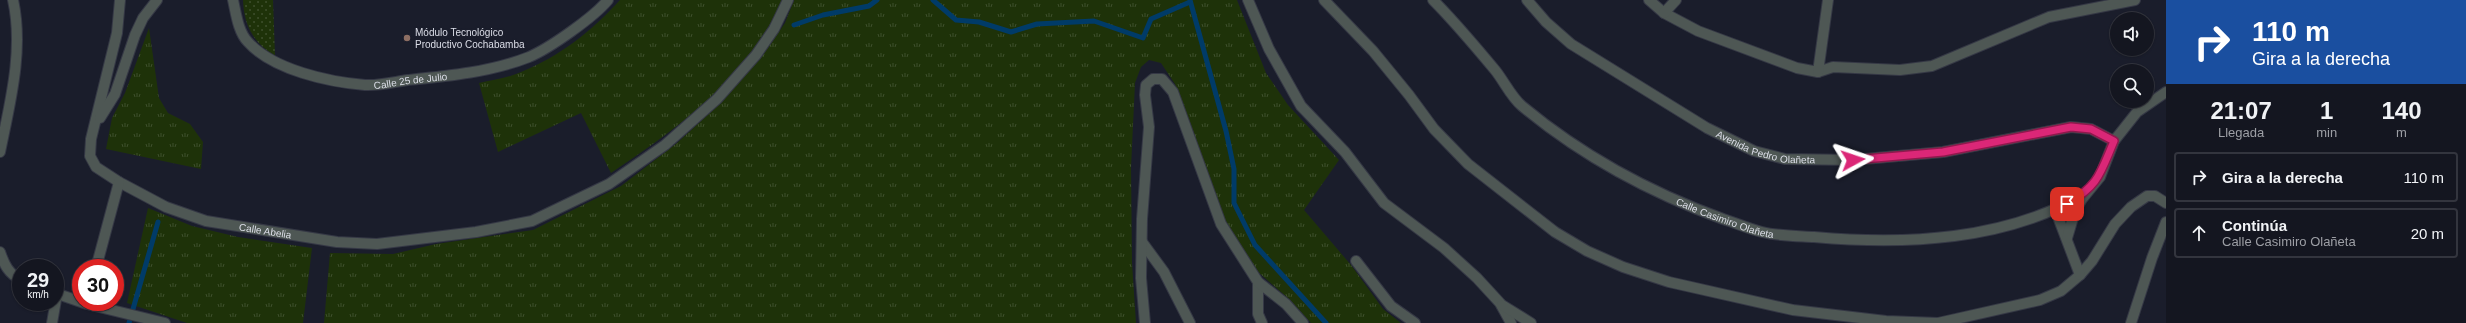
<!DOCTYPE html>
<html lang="es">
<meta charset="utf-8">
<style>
:root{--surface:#141620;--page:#1d1f29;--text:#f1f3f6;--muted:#9d9fa5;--line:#33353e}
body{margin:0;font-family:Helvetica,sans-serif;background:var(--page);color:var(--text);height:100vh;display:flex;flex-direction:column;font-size:15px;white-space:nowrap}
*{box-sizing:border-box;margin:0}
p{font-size:13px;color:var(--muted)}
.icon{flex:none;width:22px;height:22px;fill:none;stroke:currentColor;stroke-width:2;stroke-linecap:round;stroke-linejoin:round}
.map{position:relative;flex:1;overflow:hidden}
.details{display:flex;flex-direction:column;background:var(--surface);width:300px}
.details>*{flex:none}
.hud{background:#1a4fa0;color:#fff;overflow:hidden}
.controls{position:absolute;left:2110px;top:12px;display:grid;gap:8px}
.controls a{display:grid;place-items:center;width:44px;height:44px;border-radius:50%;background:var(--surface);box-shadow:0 1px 3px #0004,0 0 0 1px var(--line);font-size:20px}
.speed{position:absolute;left:12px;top:259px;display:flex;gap:8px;font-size:20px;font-weight:700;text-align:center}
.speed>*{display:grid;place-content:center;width:52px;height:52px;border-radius:50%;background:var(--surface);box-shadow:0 1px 3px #0004,0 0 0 1px var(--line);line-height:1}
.speed small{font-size:10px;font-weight:400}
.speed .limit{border:6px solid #d22;background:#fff;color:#111}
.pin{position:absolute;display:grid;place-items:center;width:34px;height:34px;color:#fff;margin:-17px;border-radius:8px;box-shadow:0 2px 6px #0006}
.me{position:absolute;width:44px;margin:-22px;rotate:85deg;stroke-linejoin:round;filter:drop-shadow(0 0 3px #0008)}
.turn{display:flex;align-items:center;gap:14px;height:84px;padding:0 20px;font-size:18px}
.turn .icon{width:52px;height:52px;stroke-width:2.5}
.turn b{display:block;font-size:28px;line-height:34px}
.eta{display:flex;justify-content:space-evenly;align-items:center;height:68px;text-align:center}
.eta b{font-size:24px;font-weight:800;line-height:28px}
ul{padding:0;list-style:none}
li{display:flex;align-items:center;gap:12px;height:50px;margin:0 8px 6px;padding:0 12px;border:2px solid var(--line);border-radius:4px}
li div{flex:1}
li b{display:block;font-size:15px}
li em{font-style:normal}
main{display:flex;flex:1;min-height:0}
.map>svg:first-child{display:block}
.grass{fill:url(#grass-tufts)}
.park{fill:url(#park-dots)}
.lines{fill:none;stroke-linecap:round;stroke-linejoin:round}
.stream{stroke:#003b68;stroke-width:5}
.minor-casing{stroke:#353845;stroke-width:12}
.minor{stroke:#4e5754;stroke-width:10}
.route-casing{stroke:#8e194d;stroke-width:10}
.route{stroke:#db2777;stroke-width:7}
.education-dot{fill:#8d6e63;stroke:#1a1d2b;stroke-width:1.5}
.labels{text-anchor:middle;stroke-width:4;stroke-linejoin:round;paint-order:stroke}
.poi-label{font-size:10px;fill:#dcdee8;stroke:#1a1d2b;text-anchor:start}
.street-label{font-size:10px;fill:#dcdee8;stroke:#1a1d2b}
</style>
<main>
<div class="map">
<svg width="2166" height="323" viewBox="0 0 2166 323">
<defs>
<pattern id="grass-tufts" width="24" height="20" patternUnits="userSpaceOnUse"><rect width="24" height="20" fill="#1e3209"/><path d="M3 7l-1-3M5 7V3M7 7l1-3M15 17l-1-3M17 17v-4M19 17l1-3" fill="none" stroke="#3e4f2d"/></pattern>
<pattern id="park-dots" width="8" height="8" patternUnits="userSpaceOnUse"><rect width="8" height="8" fill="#1e3209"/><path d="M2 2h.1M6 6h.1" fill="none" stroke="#3e4f2d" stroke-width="1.8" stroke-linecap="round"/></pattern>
</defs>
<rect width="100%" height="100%" fill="#1a1d2b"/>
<!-- grass -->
<path class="grass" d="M 620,0 L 783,0 C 780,8 774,16 770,24 C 734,88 671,133 611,173 L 581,113 L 498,152 L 479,83 C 493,80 508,78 521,72 C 559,57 593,30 620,0 Z
M 794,0 L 1237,0 L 1266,73 L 1288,105 L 1339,160 L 1304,210 L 1351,265 L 1383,309 L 1401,323 L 1311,323 L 1289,299 L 1249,264 L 1218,209 L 1191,125 L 1175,84 L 1161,63 L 1149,60 L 1141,67 L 1135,83 L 1131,168 L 1132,263 L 1136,323 L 324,323 L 330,253 L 393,254 L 436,244 L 533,230 L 621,186 L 677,143 L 716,107 L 763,55 L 785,23 Z
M 149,28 L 159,98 L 168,113 L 190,124 L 203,142 L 201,169 L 106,149 L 112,118 L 125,93 Z
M 148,208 L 192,226 L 238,237 L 312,248 L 303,323 L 187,323 L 127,303 Z"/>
<!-- park -->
<path class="park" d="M 243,0 L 273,0 L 275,56 C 253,42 244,26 243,0 Z"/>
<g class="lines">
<!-- stream -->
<path class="stream" d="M 933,0 L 956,20 L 979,22 L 1011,32 L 1037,24 L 1094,21 L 1143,38 L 1151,19 L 1190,2
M 1190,0 L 1226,131 L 1234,169 L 1234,203 L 1255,245 L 1326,323
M 794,25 L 823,15 L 869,6 L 877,0
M 129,323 L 158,222"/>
<defs>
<g id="minor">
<path id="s1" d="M 120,0 L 117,33 L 91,139 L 90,156 L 96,167 L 119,182 L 166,207 L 206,221 L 337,242 L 377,244 L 476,232 L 532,221 L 609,184 L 665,145 L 717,99 L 756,55 L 774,29 L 788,0"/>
<path id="s2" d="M 233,0 C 236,13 238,32 248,42 C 273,70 329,82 365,85 C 379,86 394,82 408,80 C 449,76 491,72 529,57 C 550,48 594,17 608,0"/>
<path d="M 1248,0 L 1269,49 L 1301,106 L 1345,152 L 1384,203 L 1444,248 L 1477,278 L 1500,303 L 1511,323"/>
<path d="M 1324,0 L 1373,51 L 1409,95 L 1434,129 L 1468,164 L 1555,232 L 1587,251 L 1623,267 L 1669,282 L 1793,310 L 1886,321 L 1938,323 L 2040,300 L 2061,291 L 2080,275 L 2092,261 L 2115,224 L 2131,207 L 2147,196 L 2155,196 L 2166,203"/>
<path id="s3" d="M 1433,0 C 1455,22 1475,46 1495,70 C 1504,81 1511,97 1522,106 C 1581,155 1651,193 1723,219 C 1736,223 1749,229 1762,232 C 1778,236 1797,236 1814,237 C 1905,245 2006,241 2086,193"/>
<path id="s4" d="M 1527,0 L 1546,22 L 1571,44 L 1707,128 L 1754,151 L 1785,159 L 1853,160 L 1943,152 L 2071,127 L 2091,129 L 2114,141"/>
<path d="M 1649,0 L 1664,13 L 1698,31 L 1797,68 L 1818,72 L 1833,67 L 1900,70 L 1932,66 L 2049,17 L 2135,0"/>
<path d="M 1664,13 L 1676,0"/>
<path d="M 1818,72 L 1828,0"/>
<path d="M 100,118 L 115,94 L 135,35 L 143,18 L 157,0"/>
<path d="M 0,152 C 10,103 24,50 13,0"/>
<path d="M 2055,209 L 2080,275"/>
<path d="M 2067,238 L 2075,211 L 2082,199 L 2100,177 L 2114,141 L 2137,112 L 2166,92"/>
<path d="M 1142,242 L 1164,272 L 1190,323"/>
<path d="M 0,252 C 4,264 9,275 21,279"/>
<path d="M 1356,261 L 1391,306 L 1415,323"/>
<path d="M 96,268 L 119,182"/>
<path d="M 1258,282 L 1258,314 L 1262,323"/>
<path d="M 55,293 L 87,304 L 165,323"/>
<path d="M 1502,305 L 1531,323"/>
<path d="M 52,323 L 57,294"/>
<path d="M 1145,323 L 1141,278 L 1142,219 L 1149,127 L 1145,95 L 1146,85 L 1153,79 L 1162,79 L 1173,92 L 1221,224 L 1258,282 L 1286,304 L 1303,323"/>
<path d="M 2131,323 L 2152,258 L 2166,222"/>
</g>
</defs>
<!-- minor casing -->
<use href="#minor" class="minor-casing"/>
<!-- minor -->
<use href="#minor" class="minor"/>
</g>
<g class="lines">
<defs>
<path id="route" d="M 1853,160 L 1943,152 L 2071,127 L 2091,129 L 2114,141 C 2100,174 2099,185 2067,204"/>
</defs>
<!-- route casing -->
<use href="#route" class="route-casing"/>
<!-- route -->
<use href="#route" class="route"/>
</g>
<!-- markers -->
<circle class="education-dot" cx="407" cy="38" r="4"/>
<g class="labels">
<!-- poi labels -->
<g class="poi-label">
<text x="415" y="36">Módulo Tecnológico<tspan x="415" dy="12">Productivo Cochabamba</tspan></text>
</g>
<!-- street labels -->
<g class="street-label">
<text dy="4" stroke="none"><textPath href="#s2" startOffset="218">Calle 25 de Julio</textPath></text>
<text dy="4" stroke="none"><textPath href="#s4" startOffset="285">Avenida Pedro Olañeta</textPath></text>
<text dy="4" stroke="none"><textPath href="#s3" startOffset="372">Calle Casimiro Olañeta</textPath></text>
<text dy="4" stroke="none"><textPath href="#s1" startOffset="355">Calle Abelia</textPath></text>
</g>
</g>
</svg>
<div class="controls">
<a><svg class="icon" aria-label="sound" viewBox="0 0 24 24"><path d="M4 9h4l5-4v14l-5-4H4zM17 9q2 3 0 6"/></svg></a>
<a><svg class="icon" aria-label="search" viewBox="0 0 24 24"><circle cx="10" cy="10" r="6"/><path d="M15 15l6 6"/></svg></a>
</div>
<div class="speed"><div>29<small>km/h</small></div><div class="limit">30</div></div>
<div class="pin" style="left:2067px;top:204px;background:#d93025"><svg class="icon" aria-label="arrive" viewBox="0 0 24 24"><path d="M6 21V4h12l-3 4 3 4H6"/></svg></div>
<svg class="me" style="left:1853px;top:160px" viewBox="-20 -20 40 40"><path d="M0-17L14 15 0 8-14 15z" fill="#db2777" stroke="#fff" stroke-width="4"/></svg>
</div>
<section class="details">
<div class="hud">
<div class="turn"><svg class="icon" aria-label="right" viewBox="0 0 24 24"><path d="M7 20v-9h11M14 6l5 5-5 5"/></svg><div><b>110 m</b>Gira a la derecha</div></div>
</div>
<div class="eta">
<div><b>21:07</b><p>Llegada</p></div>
<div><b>1</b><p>min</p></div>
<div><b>140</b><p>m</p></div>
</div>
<ul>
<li><svg class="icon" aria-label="right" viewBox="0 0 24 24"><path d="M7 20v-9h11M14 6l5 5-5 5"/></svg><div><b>Gira a la derecha</b></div><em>110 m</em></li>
<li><svg class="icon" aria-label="ahead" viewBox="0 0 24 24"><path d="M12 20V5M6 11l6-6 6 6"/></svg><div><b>Continúa</b><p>Calle Casimiro Olañeta</p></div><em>20 m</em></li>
</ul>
</section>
</main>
